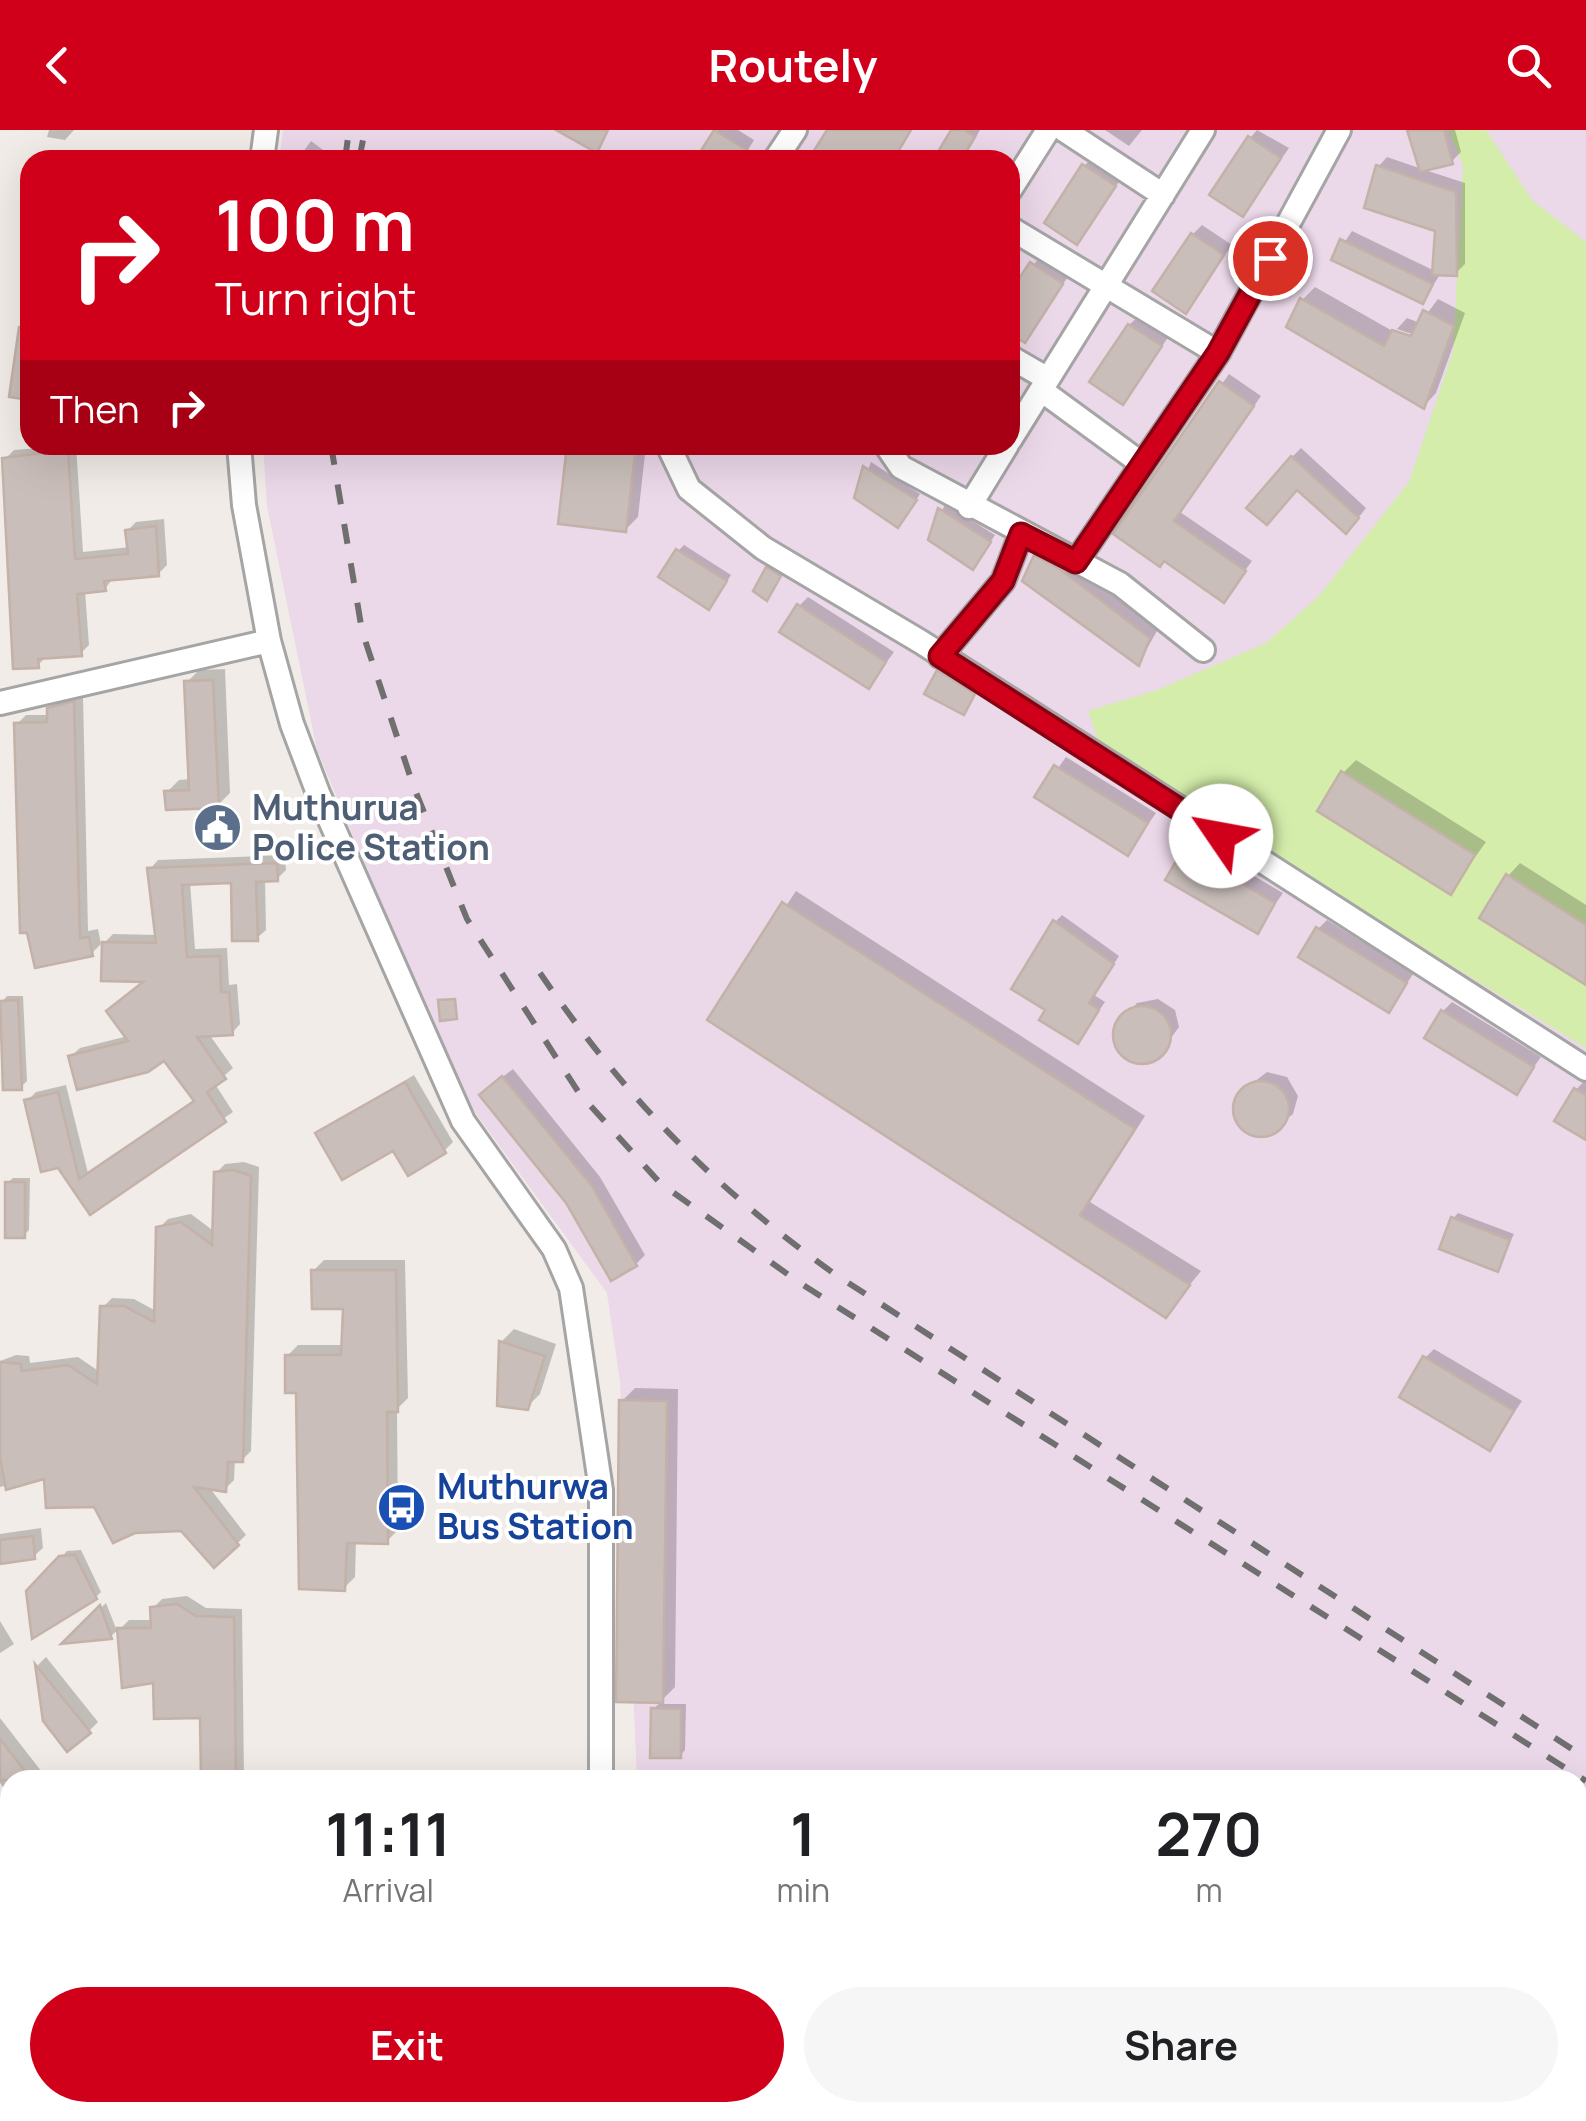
<!DOCTYPE html>
<style>
:root{--surface:#fff;--page:#f6f6f6;--text:#202124;--muted:#757577;--accent:#d1001a}
body{margin:0;font-family:Manrope,sans-serif;background:var(--page);color:var(--text);height:100vh;display:flex;flex-direction:column;font-size:38px;white-space:nowrap}
*{box-sizing:border-box;margin:0}
p{font-size:32px;color:var(--muted)}
.icon{flex:none;width:55px;height:55px;fill:none;stroke:currentColor;stroke-width:2;stroke-linecap:round;stroke-linejoin:round}
.map{position:relative;flex:1;overflow:hidden}
.sheet{position:absolute;left:0px;top:1640px;width:1588px;height:352px;display:flex;flex-direction:column;background:var(--surface);border-radius:30px 30px 0 0;box-shadow:0 10px 40px #0002}
.sheet>*{flex:none}
.banner{position:absolute;left:20px;top:20px;width:1000px;height:305px;border-radius:30px;box-shadow:0 10px 40px #0002;background:#d1001a;color:#fff;overflow:hidden}
.pin{position:absolute;display:grid;place-items:center;width:85px;height:85px;color:#fff;margin:-42px;border:5px solid #fff;border-radius:50%;box-shadow:0 2px 10px #0007}
.me{position:absolute;width:110px;margin:-55px;rotate:303deg;stroke-linejoin:round;filter:drop-shadow(0 0 8px #0008)}
.turn{display:flex;align-items:center;gap:35px;height:210px;padding:0 30px;font-size:45px}
.turn .icon{width:130px;height:130px;stroke-width:2.5}
.turn b{display:block;font-size:70px;line-height:85px}
.then{display:flex;align-items:center;height:95px;padding:0 30px;background:#0003;gap:20px;font-size:38px}
.eta{display:flex;justify-content:space-evenly;align-items:center;height:170px;text-align:center}
.eta b{font-size:60px;font-weight:700;line-height:70px}
.cta{display:flex;gap:20px;margin-top:auto;padding:20px 30px}
.cta a{flex:1;height:115px;border-radius:60px;background:var(--accent);color:#fff;font-size:40px;font-weight:700;line-height:115px;text-align:center}
.cta a+a{background:var(--page);color:var(--text)}
header{display:flex;justify-content:space-between;align-items:center;height:130px;padding:0 30px;background:var(--accent);color:#fff;font-size:45px;font-weight:700}
.map>svg:first-child{display:block}
.commercial{fill:#f2d6d8}
.industrial{fill:#ebd8e9}
.grass{fill:#d4edab}
.shadow{fill:#0003}
.building{fill:#c9beba;stroke:#c4b1a8;stroke-width:2.5}
.lines{fill:none;stroke-linecap:round;stroke-linejoin:round}
.street-casing{stroke:#a5a5a5;stroke-width:28}
.street{stroke:#fff;stroke-width:22}
.rail{stroke:#6f6f6f;stroke-width:6;stroke-dasharray:20 20;stroke-linecap:butt}
.route-casing{stroke:#801;stroke-width:25}
.route{stroke:#d1001a;stroke-width:18}
.labels{text-anchor:middle;stroke-width:8;stroke-linejoin:round;paint-order:stroke}
.service-label{font-size:35px;font-weight:bold;fill:#4e5e75;stroke:#fff;text-anchor:start}
.transit-label{font-size:35px;font-weight:bold;fill:#164399;stroke:#fff;text-anchor:start}
</style>
<header><svg class="icon" aria-label="back" viewBox="0 0 24 24"><path d="M15 5l-7 7 7 7"/></svg>Routely<svg class="icon" aria-label="search" viewBox="0 0 24 24"><circle cx="10" cy="10" r="6"/><path d="M15 15l6 6"/></svg></header>
<div class="map">
<svg width="1586" height="1991" viewBox="0 0 1586 1991">
<rect width="100%" height="100%" fill="#f1ece7"/>
<!-- commercial -->
<path class="commercial" d="M 0,1843 L 10,1854 L 10,1982 L 463,1982 L 463,1991 L 0,1991 Z
M 484,1983 L 484,1982 L 723,1983 L 718,1991 L 484,1991 Z"/>
<!-- industrial -->
<path class="industrial" d="M 283,0 L 1586,0 L 1586,1991 L 787,1991 L 792,1982 L 1578,1982 L 1578,1650 L 637,1650 L 620,1251 L 607,1163 L 460,962 L 317,620 L 267,376 L 263,315 L 1010,315 L 1010,30 L 279,30 Z"/>
<!-- grass -->
<path class="grass" d="M 1448,0 L 1486,0 L 1533,71 L 1586,112 L 1586,918 L 1102,621 L 1088,581 L 1157,560 L 1266,513 L 1318,467 L 1409,352 L 1453,222 L 1463,36 Z"/>
<!-- shadow -->
<path class="shadow" d="M 49,0 L 74,0 L 65,10 L 47,7 Z
M 718,0 L 738,0 L 754,10 L 742,30 L 698,30 Z
M 953,0 L 980,0 L 963,30 L 936,30 Z
M 1105,0 L 1142,0 L 1129,16 Z
M 1257,0 L 1289,18 L 1243,84 L 1250,8 Z
M 1410,0 L 1455,0 L 1461,22 L 1452,31 L 1422,39 L 1465,53 L 1465,134 L 1456,143 L 1441,143 L 1423,171 L 1334,128 L 1352,101 L 1435,141 L 1437,99 L 1378,37 L 1387,27 L 1422,39 Z
M 311,11 L 326,22 L 338,24 L 337,30 L 297,30 Z
M 1093,27 L 1123,46 L 1077,112 L 1084,36 Z
M 1202,95 L 1232,115 L 1186,180 L 1193,104 Z
M 1041,125 L 1070,144 L 1024,210 L 1010,200 L 1010,167 Z
M 30,141 L 30,267 L 12,264 Z
M 1315,157 L 1396,203 L 1422,213 L 1424,208 L 1397,199 L 1407,188 L 1420,193 L 1438,169 L 1465,183 L 1436,263 L 1424,276 L 1302,170 Z
M 1139,186 L 1169,206 L 1123,272 L 1129,195 Z
M 1229,244 L 1261,266 L 1180,382 L 1252,431 L 1224,469 L 1165,428 L 1117,403 Z
M 76,315 L 83,422 L 130,417 L 128,400 L 136,392 L 164,389 L 167,435 L 158,444 L 113,448 L 105,459 L 85,461 L 89,515 L 80,524 L 47,526 L 38,535 L 5,329 L 14,320 Z
M 569,315 L 646,315 L 638,387 L 625,400 Z
M 1301,318 L 1366,378 L 1355,392 L 1298,357 L 1292,327 Z
M 871,332 L 920,364 L 904,389 L 857,367 Z
M 945,374 L 995,405 L 978,431 L 931,409 Z
M 684,415 L 731,445 L 714,471 L 678,421 Z
M 1045,417 L 1070,430 L 1158,499 L 1139,533 L 1036,427 Z
M 808,467 L 894,522 L 869,556 L 799,476 Z
M 944,536 L 979,558 L 964,582 L 939,542 Z
M 225,539 L 230,663 L 218,675 L 167,662 L 179,650 L 191,649 L 187,552 L 199,540 Z
M 83,564 L 88,801 L 98,799 L 101,814 L 92,823 L 37,835 L 17,594 L 26,585 L 50,585 L 59,569 Z
M 1066,627 L 1156,683 L 1128,723 L 1038,666 Z
M 1356,630 L 1486,712 L 1450,762 L 1343,643 Z
M 1194,711 L 1283,763 L 1257,800 L 1185,720 Z
M 285,725 L 286,740 L 277,749 L 265,749 L 266,800 L 257,808 L 233,751 L 190,752 L 195,819 L 227,818 L 229,855 L 237,854 L 240,894 L 232,903 L 209,904 L 233,938 L 215,954 L 233,982 L 90,1081 L 27,971 L 36,962 L 66,955 L 88,1043 L 196,969 L 165,927 L 71,926 L 80,918 L 128,906 L 147,850 L 104,813 L 113,804 L 158,805 L 150,739 L 158,730 Z
M 1520,733 L 1586,775 L 1586,852 L 1508,746 Z
M 796,761 L 1145,986 L 1090,1072 L 1201,1141 L 1165,1185 L 710,889 Z
M 1062,785 L 1119,826 L 1094,865 L 1105,872 L 1078,911 L 1049,879 L 1055,792 Z
M 1327,790 L 1414,843 L 1388,880 L 1318,799 Z
M 7,866 L 23,866 L 27,951 L 21,957 L 2,872 Z
M 1158,869 L 1175,880 L 1179,897 L 1158,926 L 1139,930 L 1123,922 L 1114,898 L 1137,873 Z
M 1452,872 L 1541,927 L 1516,962 L 1443,881 Z
M 513,939 L 600,1047 L 645,1125 L 636,1134 L 491,956 Z
M 1267,942 L 1287,947 L 1298,966 L 1293,984 L 1267,1004 L 1243,997 L 1235,976 L 1241,962 Z
M 414,945 L 453,1012 L 444,1021 L 394,1018 L 318,1003 Z
M 1585,950 L 1586,951 L 1586,1007 L 1576,960 Z
M 244,1032 L 259,1037 L 251,1321 L 242,1330 L 235,1329 L 234,1350 L 225,1359 L 209,1357 L 246,1405 L 215,1435 L 182,1399 L 95,1374 L 46,1346 L 0,1357 L 0,1231 L 16,1225 L 29,1226 L 30,1233 L 78,1227 L 100,1242 L 103,1177 L 112,1168 L 134,1169 L 156,1181 L 159,1098 L 168,1089 L 191,1084 L 215,1102 L 216,1043 L 225,1034 Z
M 13,1048 L 30,1048 L 29,1100 L 24,1105 L 7,1053 Z
M 1458,1083 L 1514,1104 L 1497,1139 L 1453,1089 Z
M 324,1130 L 405,1130 L 408,1268 L 397,1279 L 398,1400 L 387,1411 L 356,1411 L 355,1447 L 344,1458 L 287,1226 L 298,1215 L 344,1215 L 346,1176 L 313,1141 Z
M 514,1199 L 556,1214 L 540,1264 L 527,1277 L 501,1212 Z
M 1434,1219 L 1522,1271 L 1490,1318 L 1425,1228 Z
M 635,1258 L 678,1259 L 675,1557 L 662,1570 L 622,1271 Z
M 41,1398 L 43,1418 L 34,1426 L 0,1432 L 0,1404 Z
M 81,1420 L 101,1462 L 96,1467 L 28,1462 L 67,1421 Z
M 187,1466 L 206,1478 L 242,1479 L 244,1650 L 203,1650 L 203,1585 L 155,1550 L 120,1499 L 129,1490 L 153,1490 L 153,1478 L 162,1469 Z
M 106,1473 L 117,1501 L 111,1506 L 68,1511 Z
M 0,1491 L 14,1514 L 0,1523 Z
M 46,1527 L 98,1592 L 89,1601 L 45,1590 L 38,1535 Z
M 659,1574 L 686,1574 L 685,1620 L 680,1626 L 653,1579 Z
M 0,1588 L 45,1646 L 10,1650 L 10,1667 L 0,1653 Z
M 10,1683 L 10,1729 L 0,1715 L 0,1691 Z
M 0,1839 L 10,1850 L 10,1924 L 6,1919 L 0,1936 Z
M 12,1982 L 215,1982 L 205,1991 L 3,1991 Z
M 220,1982 L 251,1982 L 251,1988 L 274,1991 L 221,1991 Z
M 425,1982 L 463,1982 L 463,1991 L 425,1991 Z
M 974,1982 L 1029,1982 L 1043,1991 L 969,1991 Z"/>
<!-- building -->
<path class="building" d="M 556,0 L 608,0 L 597,23 Z
M 714,0 L 760,28 L 760,30 L 695,30 Z
M 827,0 L 911,0 L 893,30 L 808,30 Z
M 951,0 L 964,0 L 975,7 L 961,30 L 933,30 Z
M 1407,0 L 1444,0 L 1453,34 L 1420,42 Z
M 1248,6 L 1281,28 L 1243,87 L 1209,65 Z
M 1082,34 L 1116,56 L 1077,115 L 1044,93 Z
M 1376,35 L 1456,62 L 1457,146 L 1432,145 L 1435,101 L 1364,78 Z
M 1191,103 L 1224,125 L 1186,184 L 1152,161 Z
M 1340,109 L 1433,154 L 1423,174 L 1331,130 Z
M 1030,132 L 1063,154 L 1025,213 L 1010,203 L 1010,162 Z
M 1300,168 L 1384,216 L 1392,200 L 1411,206 L 1423,180 L 1454,196 L 1424,279 L 1286,197 Z
M 1128,194 L 1162,216 L 1123,275 L 1089,252 Z
M 19,197 L 30,198 L 30,270 L 9,267 Z
M 1219,251 L 1254,276 L 1174,391 L 1246,441 L 1224,473 L 1164,431 L 1160,437 L 1113,404 Z
M 567,315 L 636,315 L 626,402 L 558,394 Z
M 68,320 L 75,429 L 128,424 L 125,400 L 156,396 L 159,446 L 104,451 L 106,461 L 77,464 L 82,526 L 38,529 L 39,538 L 13,539 L 2,328 Z
M 1291,326 L 1359,388 L 1346,404 L 1297,360 L 1267,395 L 1246,378 Z
M 863,336 L 917,370 L 898,398 L 854,368 Z
M 938,378 L 991,412 L 973,440 L 928,410 Z
M 676,419 L 727,451 L 709,480 L 658,447 Z
M 1034,425 L 1060,439 L 1150,508 L 1139,536 L 1022,451 Z
M 766,437 L 781,446 L 767,471 L 753,461 Z
M 797,474 L 886,532 L 869,559 L 779,502 Z
M 937,540 L 975,564 L 964,585 L 924,564 Z
M 213,550 L 219,678 L 166,680 L 164,661 L 189,660 L 184,551 Z
M 74,571 L 80,808 L 89,807 L 93,826 L 35,838 L 27,803 L 20,803 L 14,593 L 47,592 L 47,578 Z
M 1054,635 L 1148,693 L 1128,726 L 1034,667 Z
M 1341,641 L 1475,725 L 1451,765 L 1317,681 Z
M 1183,719 L 1275,773 L 1258,804 L 1165,750 Z
M 277,733 L 278,751 L 256,752 L 258,811 L 232,811 L 231,753 L 182,755 L 187,827 L 220,826 L 221,862 L 229,862 L 233,905 L 197,907 L 226,949 L 207,962 L 226,992 L 90,1085 L 58,1038 L 41,1042 L 24,970 L 58,962 L 79,1049 L 194,971 L 164,931 L 148,942 L 77,960 L 68,926 L 128,911 L 106,881 L 143,852 L 101,851 L 102,812 L 156,813 L 147,738 Z
M 1506,744 L 1586,795 L 1586,855 L 1479,788 Z
M 782,772 L 1135,999 L 1080,1085 L 1190,1155 L 1166,1188 L 707,890 Z
M 1053,790 L 1114,834 L 1089,873 L 1099,880 L 1078,914 L 1039,890 L 1045,880 L 1011,859 Z
M 1316,797 L 1407,853 L 1389,883 L 1298,827 Z
M 455,869 L 457,889 L 440,891 L 438,870 Z
M 18,870 L 22,960 L 3,960 L 0,871 Z
M1113 905a29 29 0 1 1 58 0a29 29 0 1 1-58 0Z
M 1441,880 L 1534,937 L 1517,965 L 1424,908 Z
M 502,946 L 592,1056 L 637,1136 L 611,1151 L 566,1073 L 479,965 Z
M1233 979a28 28 0 1 1 56 0a28 28 0 1 1-56 0Z
M 405,952 L 446,1023 L 408,1046 L 393,1021 L 342,1050 L 315,1003 Z
M 1574,958 L 1586,965 L 1586,1010 L 1554,991 Z
M 234,1040 L 251,1046 L 243,1332 L 228,1332 L 226,1362 L 194,1357 L 239,1415 L 214,1438 L 181,1401 L 135,1403 L 113,1413 L 94,1377 L 46,1378 L 44,1349 L 6,1360 L 0,1327 L 0,1232 L 21,1234 L 22,1241 L 68,1235 L 97,1254 L 100,1176 L 124,1176 L 154,1192 L 156,1097 L 181,1092 L 212,1115 L 214,1042 Z
M 5,1052 L 25,1052 L 25,1108 L 5,1108 Z
M 1451,1087 L 1510,1110 L 1498,1142 L 1439,1119 Z
M 311,1140 L 396,1140 L 398,1282 L 387,1282 L 388,1414 L 347,1413 L 345,1461 L 299,1459 L 296,1263 L 285,1263 L 285,1225 L 341,1225 L 343,1179 L 312,1179 Z
M 499,1211 L 545,1226 L 528,1280 L 497,1276 Z
M 1423,1226 L 1514,1281 L 1490,1321 L 1399,1267 Z
M 619,1270 L 667,1271 L 663,1573 L 616,1572 Z
M 33,1406 L 35,1429 L 0,1434 L 0,1410 Z
M 75,1425 L 97,1469 L 32,1509 L 26,1461 L 59,1426 Z
M 177,1474 L 196,1486 L 234,1487 L 236,1650 L 201,1650 L 200,1588 L 154,1589 L 153,1553 L 122,1558 L 117,1498 L 151,1498 L 150,1477 Z
M 100,1475 L 112,1509 L 61,1514 Z
M 35,1534 L 91,1603 L 67,1622 L 43,1591 Z
M 651,1578 L 681,1579 L 681,1628 L 650,1628 Z
M 0,1609 L 32,1650 L 0,1650 Z"/>
<g class="lines">
<defs>
<path id="street" d="M 1064,0 L 1163,65
M 262,30 L 266,0
M 775,30 L 795,0
M 1010,60 L 1048,0
M 1010,98 L 1218,223
M 1010,227 L 1048,249
M 1041,260 L 1142,334
M 1010,310 L 1203,0
M 239,315 L 244,375 L 269,511 L 292,594 L 318,663 L 463,991 L 554,1119 L 571,1158 L 601,1360 L 601,1650
M 668,315 L 689,359 L 763,418 L 921,512 L 1586,939
M 886,315 L 901,337 L 1120,454 L 1203,520
M 969,377 L 1007,315
M 1076,432 L 1218,223 L 1339,0
M 940,526 L 1003,451 L 1021,404
M 0,573 L 269,511"/>
</defs>
<!-- street casing -->
<use href="#street" class="street-casing"/>
<!-- street -->
<use href="#street" class="street"/>
<!-- rail -->
<path class="rail" d="M 345,30 L 349,0
M 359,30 L 365,0
M 331,315 L 362,501 L 413,655 L 467,789 L 579,963 L 660,1053 L 800,1153 L 1586,1651
M 540,843 C 626,969 712,1056 836,1145 L 1586,1628"/>
</g>
<g class="lines">
<defs>
<path id="route" d="M 1221,706 L 940,526 L 1003,451 L 1021,404 L 1076,432 L 1218,223 L 1270,128"/>
</defs>
<!-- route casing -->
<use href="#route" class="route-casing"/>
<!-- route -->
<use href="#route" class="route"/>
</g>
<!-- icons -->
<defs>
<symbol id="civic-disc" viewBox="-11 -11 22 22"><circle r="9.5" fill="#5c6f8a" stroke="#fff"/><path d="M-.6-6.5H3V-4.5H.6V-3L4-1V1h2V6H-6V1h2V-1L-.6-3ZM-1.2 2.5V6h2.4V2.5Z" fill="#fff"/></symbol>
<symbol id="bus-disc" viewBox="-11 -11 22 22"><circle r="9.5" fill="#1a4fb4" stroke="#fff"/><path d="M-5-6H5V4H4V6H2V4H-2V6H-4V4H-5ZM-3.5-4V0h7V-4ZM-3.5 1.2v1.5H-2V1.2ZM2 1.2v1.5H3.5V1.2Z" fill="#fff"/></symbol>
</defs>
<g fill-rule="evenodd">
<use href="#civic-disc" x="190" y="670" width="55" height="55"/>
<use href="#bus-disc" x="374" y="1350" width="55" height="55"/>
</g>
<g class="labels">
<!-- service labels -->
<g class="service-label">
<text x="252" y="690">Muthurua<tspan x="252" dy="40">Police Station</tspan></text>
</g>
<!-- transit labels -->
<g class="transit-label">
<text x="437" y="1369">Muthurwa<tspan x="437" dy="40">Bus Station</tspan></text>
</g>
</g>
</svg>
<div class="pin" style="left:1270px;top:128px;background:#d93025"><svg class="icon" aria-label="arrive" viewBox="0 0 24 24"><path d="M6 21V4h12l-3 4 3 4H6"/></svg></div>
<svg class="me" style="left:1221px;top:706px" viewBox="-20 -20 40 40"><circle r="19" fill="#fff"/><path d="M0-13L10 11 0 6-10 11z" fill="#d1001a"/></svg>
<div class="banner">
<div class="turn"><svg class="icon" aria-label="right" viewBox="0 0 24 24"><path d="M7 20v-9h11M14 6l5 5-5 5"/></svg><div><b>100 m</b>Turn right</div></div>
<div class="then">Then<svg class="icon" aria-label="right" viewBox="0 0 24 24"><path d="M7 20v-9h11M14 6l5 5-5 5"/></svg></div>
</div>
<section class="sheet">
<div class="eta">
<div><b>11:11</b><p>Arrival</p></div>
<div><b>1</b><p>min</p></div>
<div><b>270</b><p>m</p></div>
</div>
<div class="cta"><a>Exit</a><a>Share</a></div>
</section>
</div>
